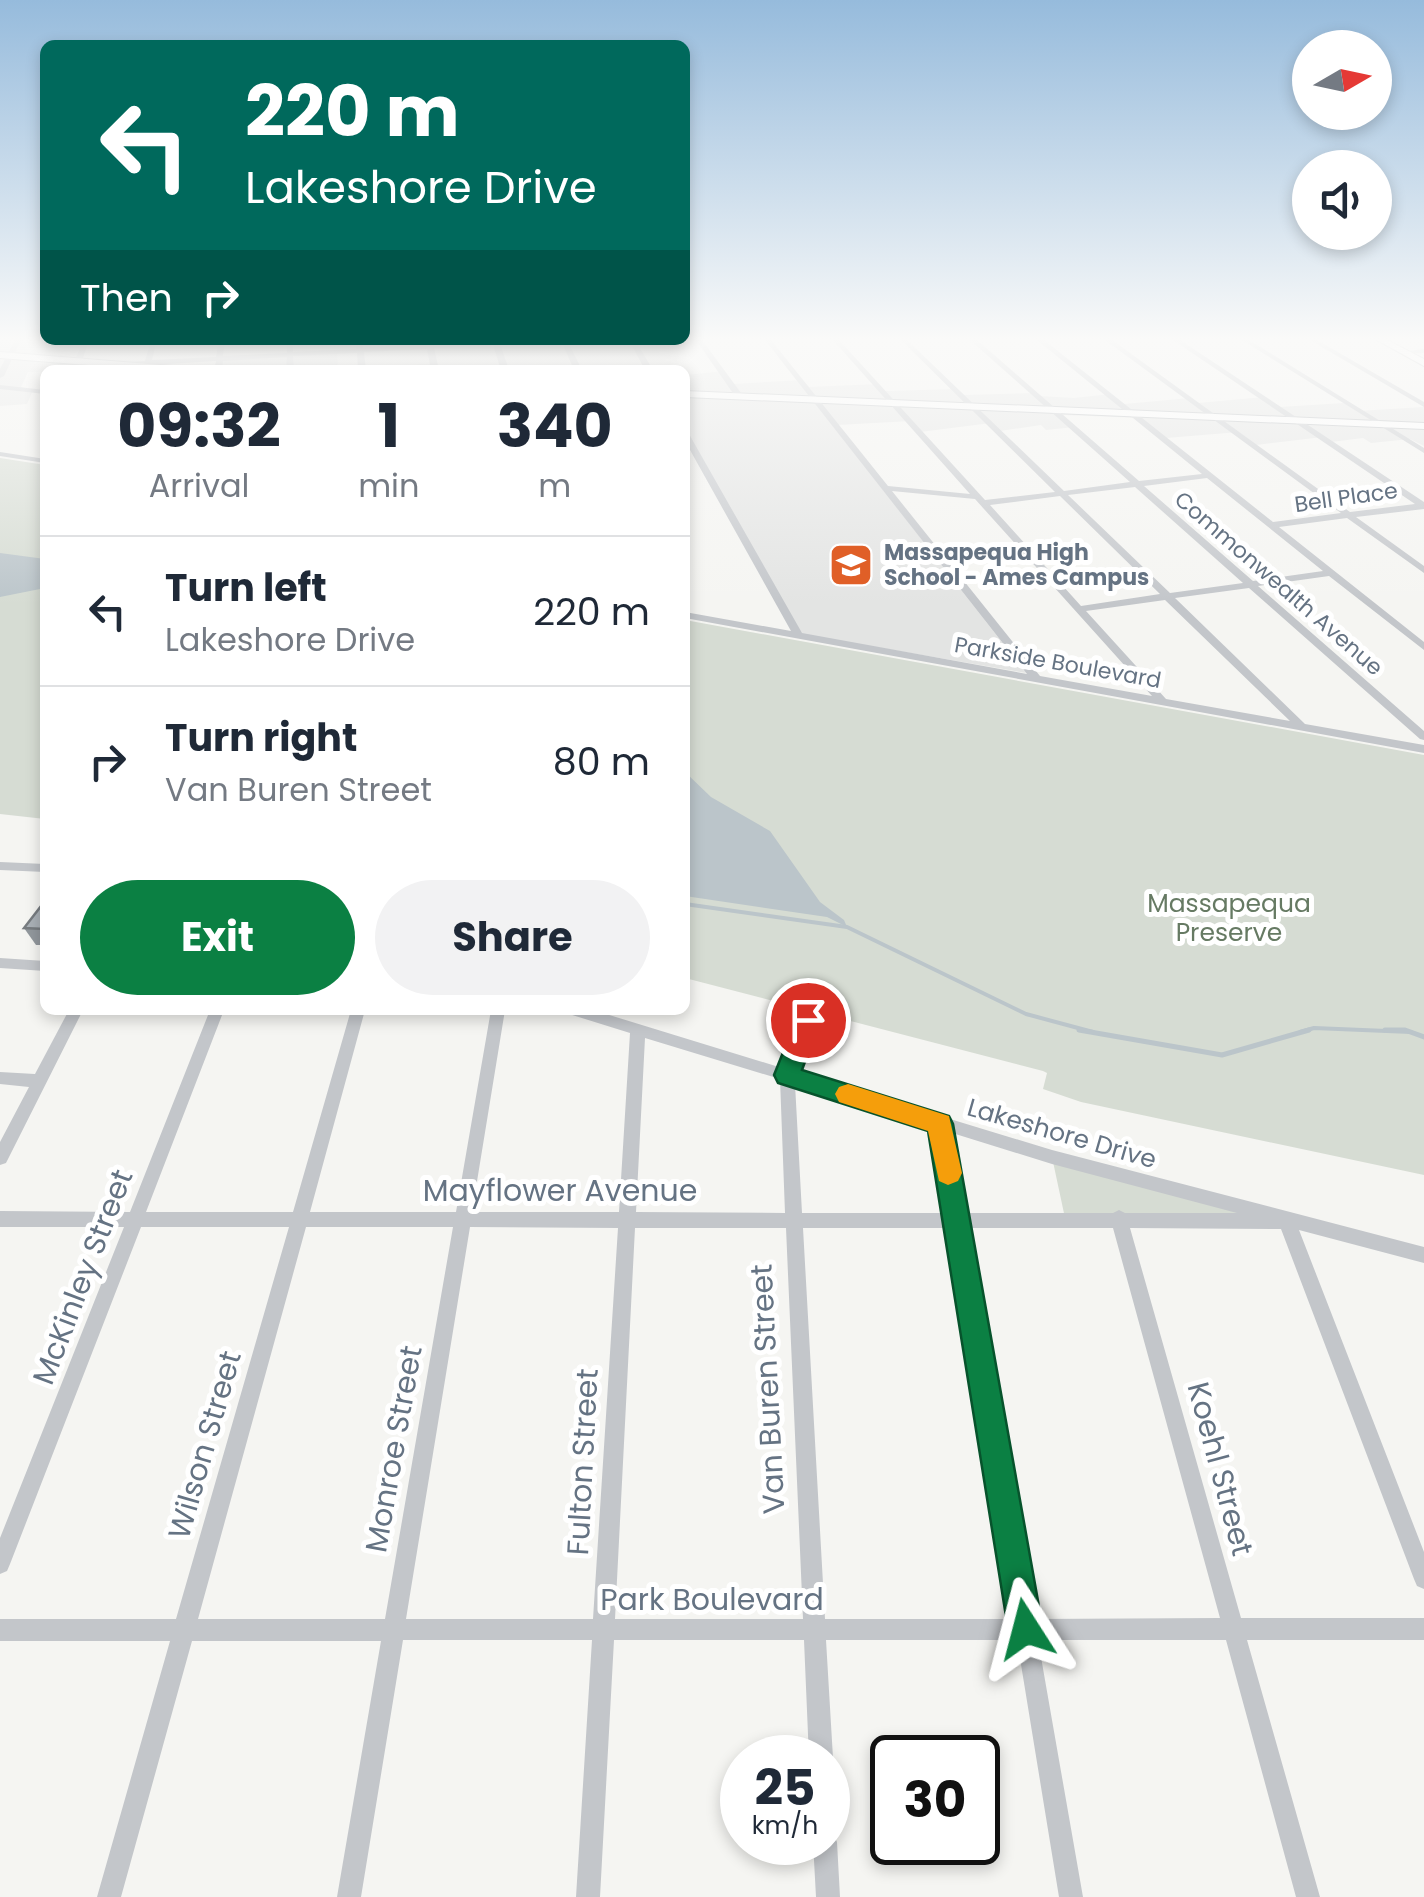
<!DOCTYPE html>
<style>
:root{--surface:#fff;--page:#f2f2f3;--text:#1f2937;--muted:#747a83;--line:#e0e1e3;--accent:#0b8043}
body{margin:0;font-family:Poppins,sans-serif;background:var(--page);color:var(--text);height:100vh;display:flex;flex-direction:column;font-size:38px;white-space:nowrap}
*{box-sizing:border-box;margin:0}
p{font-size:32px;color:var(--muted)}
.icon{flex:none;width:55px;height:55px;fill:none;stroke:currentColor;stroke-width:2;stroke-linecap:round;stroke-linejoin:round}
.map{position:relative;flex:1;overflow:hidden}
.side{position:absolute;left:40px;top:365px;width:650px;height:650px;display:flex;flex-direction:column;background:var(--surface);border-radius:15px;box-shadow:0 5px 15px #0003}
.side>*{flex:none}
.top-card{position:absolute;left:40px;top:40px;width:650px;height:305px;border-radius:15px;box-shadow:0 5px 15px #0003;background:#00695c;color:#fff;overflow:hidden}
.needle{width:65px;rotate:81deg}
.buttons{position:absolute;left:1292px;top:30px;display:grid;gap:20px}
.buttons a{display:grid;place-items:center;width:100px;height:100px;border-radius:50%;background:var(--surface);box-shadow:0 5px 15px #0003;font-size:50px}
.speed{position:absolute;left:720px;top:1735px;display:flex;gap:20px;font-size:50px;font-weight:700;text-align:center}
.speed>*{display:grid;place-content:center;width:130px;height:130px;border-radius:50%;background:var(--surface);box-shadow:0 5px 15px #0003;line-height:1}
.speed small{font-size:25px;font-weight:400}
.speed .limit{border:5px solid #111;border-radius:15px;background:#fff;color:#111}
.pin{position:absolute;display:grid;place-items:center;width:85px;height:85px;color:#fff;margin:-42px;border:5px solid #fff;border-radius:50%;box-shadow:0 2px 10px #0007}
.me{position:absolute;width:110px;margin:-55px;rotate:351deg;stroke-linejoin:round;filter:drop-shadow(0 0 8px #0008)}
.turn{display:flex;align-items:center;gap:35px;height:210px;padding:0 40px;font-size:45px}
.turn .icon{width:130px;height:130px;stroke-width:2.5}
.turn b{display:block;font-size:70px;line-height:85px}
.then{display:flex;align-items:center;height:95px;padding:0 40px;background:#0003;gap:20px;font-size:38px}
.eta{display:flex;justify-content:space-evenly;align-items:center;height:170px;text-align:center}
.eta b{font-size:60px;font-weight:700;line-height:70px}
.button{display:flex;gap:20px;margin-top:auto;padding:20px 40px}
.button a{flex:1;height:115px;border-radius:60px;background:var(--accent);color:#fff;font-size:40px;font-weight:700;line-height:115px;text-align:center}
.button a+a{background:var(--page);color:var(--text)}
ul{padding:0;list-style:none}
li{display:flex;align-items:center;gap:30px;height:150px;padding:0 40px;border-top:2px solid var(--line)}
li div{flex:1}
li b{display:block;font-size:38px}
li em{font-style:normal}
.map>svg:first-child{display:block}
.built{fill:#e3e4e3}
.green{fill:#d6dcd3}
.water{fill:#bbc5ca}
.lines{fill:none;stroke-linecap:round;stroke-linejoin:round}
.stream-far1{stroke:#bbc5ca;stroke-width:4}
.stream{stroke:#bbc5ca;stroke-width:5}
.major-casing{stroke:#b4b8bc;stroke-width:2}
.minor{fill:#c3c6ca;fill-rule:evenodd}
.major{fill:#fff;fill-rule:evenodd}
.wall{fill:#92989d}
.building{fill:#aab1b7;stroke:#777c80;stroke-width:2.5}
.route{fill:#0b8043;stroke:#07532c;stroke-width:2.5}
.slow{fill:#f59e0b}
.labels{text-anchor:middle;stroke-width:10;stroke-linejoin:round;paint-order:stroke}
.far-street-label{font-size:22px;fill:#657383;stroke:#fff}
.far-poi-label{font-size:22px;font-weight:bold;fill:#657383;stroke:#fff;text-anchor:start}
.park-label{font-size:25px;fill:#667a63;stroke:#fff}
.street-label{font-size:25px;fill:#657383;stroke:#fff}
.near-street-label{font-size:30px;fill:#657383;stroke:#fff}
</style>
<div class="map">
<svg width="1424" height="1897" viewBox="0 0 1424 1897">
<rect width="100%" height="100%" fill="#f5f5f2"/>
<!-- built -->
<path class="built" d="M 0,340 L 82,340 L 74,363 L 163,370 L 28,372 L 21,387 L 33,390 L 27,404 L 0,406 Z
M 337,352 L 338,368 L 434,364 L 436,368 L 468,365 L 470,369 L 501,366 L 502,370 L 220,370 L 222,360 Z
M 724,371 L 733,384 L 803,380 L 809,387 L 879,384 L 885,391 L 957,389 L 964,395 L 1034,393 L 1039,396 L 1074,398 L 1111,394 L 1124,404 L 1190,398 L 1198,403 L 1264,397 L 1280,407 L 1344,403 L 1358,411 L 1424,407 L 1424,446 L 1410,439 L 1371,443 L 1363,438 L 1331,442 L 1323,437 L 1256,445 L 1239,432 L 1166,438 L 1141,418 L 1063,415 L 1075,427 L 1046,430 L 1041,425 L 1000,431 L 991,423 L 920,432 L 911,421 L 837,425 L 816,404 L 1026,673 L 800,634 L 685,428 L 685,375 Z"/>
<!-- green -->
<path class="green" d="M 0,458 L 45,465 L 45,819 L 0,814 Z
M 685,620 L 1424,755 L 1424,1175 L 1081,1102 L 1043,1089 L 1047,1073 L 1043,1071 L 685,978 Z
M 1052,1157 L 1287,1221 L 1065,1218 Z"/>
<!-- water -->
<path class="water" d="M 0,553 L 45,559 L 45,588 L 0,597 Z
M 685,772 L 711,797 L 770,831 L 820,902 L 844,920 L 847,927 L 827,917 L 685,896 Z"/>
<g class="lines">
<!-- stream-far1 -->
<path class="stream-far1" d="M 685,904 L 847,927 L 1026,1014 L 1093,1032
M 1300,1032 L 1314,1028 L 1411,1032"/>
<!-- stream -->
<path class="stream" d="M 1079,1030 L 1222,1055 L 1309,1030
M 1385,1030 L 1405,1030 L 1424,1037"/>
<defs>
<path id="major" d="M 1377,340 L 1387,340 L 1424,359 L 1424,366 Z
M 0,352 L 185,367 L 190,370 L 152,370 L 0,358 Z
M 685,391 L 1424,423 L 1424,429 L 685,397 Z"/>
</defs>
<!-- major casing -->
<use href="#major" class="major-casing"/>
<!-- minor -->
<path class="minor" d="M 15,340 L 21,340 L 4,376 L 0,378 L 0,369 Z
M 83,340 L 89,340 L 79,370 L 71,370 Z
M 151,340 L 157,340 L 152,360 L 216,357 L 219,340 L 225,340 L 223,356 L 287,353 L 287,340 L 293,340 L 293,352 L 356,349 L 356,340 L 362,340 L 363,348 L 426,345 L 426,340 L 432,340 L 433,344 L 492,340 L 544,340 L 500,344 L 509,370 L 501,370 L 493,345 L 434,348 L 439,370 L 431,370 L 427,349 L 364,352 L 366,370 L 358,370 L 357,353 L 293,356 L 294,370 L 286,370 L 287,357 L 223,361 L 222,370 L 214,370 L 216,361 L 151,365 L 148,370 L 143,368 L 144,365 L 125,365 L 127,362 L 145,361 Z
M 561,340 L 567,340 L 582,370 L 574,370 Z
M 629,340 L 635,340 L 653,370 L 645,370 Z
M 696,340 L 702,340 L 744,397 L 743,399 L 737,399 Z
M 765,340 L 771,340 L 888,486 L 970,494 L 833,340 L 839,340 L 985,500 L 1055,492 L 901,340 L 907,340 L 1064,491 L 1130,482 L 970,340 L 977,340 L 1139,481 L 1202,474 L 1037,340 L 1044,340 L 1273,522 L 1341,513 L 1105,340 L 1112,340 L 1350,512 L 1415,504 L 1173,340 L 1180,340 L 1424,502 L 1424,509 L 1356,517 L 1424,566 L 1424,573 L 1347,518 L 1279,527 L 1424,642 L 1424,650 L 1329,576 L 1258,586 L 1424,731 L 1424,740 L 1420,739 L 1249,588 L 1175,598 L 1305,724 L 1424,745 L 1424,753 L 685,618 L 685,612 L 791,631 L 685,441 L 685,432 L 689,434 L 802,633 L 1027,674 ZM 1207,478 L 1323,571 L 1253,581 L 1144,486 ZM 1135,487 L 1243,583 L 1170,593 L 1068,495 ZM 892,491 L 975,499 L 1152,696 L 1040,676 ZM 1060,496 L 1160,594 L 1081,606 L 990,505 ZM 1165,600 L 1290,721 L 1166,699 L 1086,611 Z
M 1242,340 L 1249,340 L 1424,448 L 1424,453 Z
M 1310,340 L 1317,340 L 1424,402 L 1424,407 Z
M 1424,349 L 1424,353 L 1404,354 L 1401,352 Z
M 0,385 L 45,390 L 45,394 L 0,389 Z
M 0,452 L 45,459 L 45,463 L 0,456 Z
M 0,862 L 45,864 L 45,872 L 0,870 Z
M 0,958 L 45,961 L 45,971 L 0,968 Z
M 69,1010 L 83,1010 L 6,1163 L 0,1165 L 0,1142 L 29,1087 L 0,1084 L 0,1072 L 35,1074 Z
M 210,1010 L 224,1010 L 146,1212 L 293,1212 L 351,1010 L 365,1010 L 310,1212 L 456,1212 L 491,1010 L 505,1010 L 472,1212 L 619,1212 L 630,1033 L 569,1014 L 567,1010 L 593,1010 L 782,1068 L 801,1020 L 803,1016 L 813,1016 L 815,1020 L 796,1072 L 1052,1150 L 1424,1247 L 1424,1263 L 1299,1230 L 1424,1552 L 1424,1589 L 1417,1586 L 1414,1579 L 1281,1229 L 1130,1228 L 1241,1618 L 1424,1618 L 1424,1640 L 1247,1640 L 1320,1897 L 1296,1897 L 1226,1640 L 1038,1640 L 1083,1897 L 1059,1897 L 1017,1640 L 826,1640 L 833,1758 L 828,1767 L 828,1758 L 809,1758 L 804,1640 L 614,1640 L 600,1897 L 576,1897 L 592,1640 L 403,1640 L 361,1897 L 337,1897 L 381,1641 L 192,1641 L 121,1897 L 97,1897 L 170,1641 L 0,1641 L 0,1619 L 176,1619 L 289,1227 L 141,1227 L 10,1564 L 7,1571 L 0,1574 L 0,1538 L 124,1227 L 0,1227 L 0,1211 L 130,1212 ZM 645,1038 L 780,1079 L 785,1213 L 636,1212 ZM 795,1084 L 933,1127 L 947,1213 L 802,1213 ZM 949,1132 L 1052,1164 L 1237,1213 L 1125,1213 L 1119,1210 L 1113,1213 L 963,1213 ZM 306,1227 L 453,1227 L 385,1619 L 198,1619 ZM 470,1227 L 618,1228 L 593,1619 L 406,1619 ZM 635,1228 L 786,1228 L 803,1619 L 615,1619 ZM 803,1228 L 949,1228 L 1013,1619 L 825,1619 ZM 966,1228 L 1113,1228 L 1220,1618 L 1035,1619 Z
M 828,1831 L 833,1834 L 837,1842 L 840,1897 L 816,1897 L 813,1842 L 828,1842 Z"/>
<!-- major -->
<use href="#major" class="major"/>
</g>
<!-- wall -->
<path class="wall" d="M 45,901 L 45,945 L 36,945 L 24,928 Z"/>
<!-- building -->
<path class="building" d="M 45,901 L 45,929 L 24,928 Z"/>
<!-- sky -->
<linearGradient id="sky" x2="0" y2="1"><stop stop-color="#96bbdc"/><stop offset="0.56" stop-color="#fafaf9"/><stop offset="1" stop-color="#fafaf9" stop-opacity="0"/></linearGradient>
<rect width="1424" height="605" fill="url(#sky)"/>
<!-- route -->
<path class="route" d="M 808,1011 L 817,1013 L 820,1020 L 802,1070 L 949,1116 L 953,1124 L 1043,1629 L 1038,1641 L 1026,1647 L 1013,1641 L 1008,1629 L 928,1131 L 778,1083 L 774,1075 L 796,1020 L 800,1013 Z"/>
<!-- slow -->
<path class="slow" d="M 848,1084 L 949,1116 L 962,1173 L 958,1181 L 948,1185 L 939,1181 L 928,1131 L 839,1102 L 835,1094 L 839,1087 Z"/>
<!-- icons -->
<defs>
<symbol id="school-square" viewBox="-11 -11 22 22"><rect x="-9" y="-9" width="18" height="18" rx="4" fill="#e05f27" stroke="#fff"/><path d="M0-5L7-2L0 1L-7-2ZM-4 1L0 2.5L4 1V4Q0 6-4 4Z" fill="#fff"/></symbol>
</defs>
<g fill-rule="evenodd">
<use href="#school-square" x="826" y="540" width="50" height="50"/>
</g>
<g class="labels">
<!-- far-street labels -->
<g class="far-street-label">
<text transform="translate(1346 497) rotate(-8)" y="8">Bell Place</text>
<text transform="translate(1279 583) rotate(41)" y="8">Commonwealth Avenue</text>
<text transform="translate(1058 662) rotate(10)" y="8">Parkside Boulevard</text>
</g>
<!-- far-poi labels -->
<g class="far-poi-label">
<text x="884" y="560">Massapequa High<tspan x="884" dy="25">School - Ames Campus</tspan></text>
</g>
<!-- park labels -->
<g class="park-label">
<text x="1229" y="912">Massapequa<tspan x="1229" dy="29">Preserve</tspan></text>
</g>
<!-- street labels -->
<g class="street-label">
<text transform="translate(1062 1133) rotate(16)" y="9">Lakeshore Drive</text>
</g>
<!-- near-street labels -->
<g class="near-street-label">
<text x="560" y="1201">Mayflower Avenue</text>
<text transform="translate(83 1277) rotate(-69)" y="10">McKinley Street</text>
<text transform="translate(768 1389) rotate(-93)" y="10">Van Buren Street</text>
<text transform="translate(205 1445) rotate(-74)" y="10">Wilson Street</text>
<text transform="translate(394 1449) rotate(-80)" y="10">Monroe Street</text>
<text transform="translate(583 1462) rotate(-87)" y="10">Fulton Street</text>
<text transform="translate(1220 1469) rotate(75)" y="10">Koehl Street</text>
<text x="712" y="1610">Park Boulevard</text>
</g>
</g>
</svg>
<div class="buttons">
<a><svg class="needle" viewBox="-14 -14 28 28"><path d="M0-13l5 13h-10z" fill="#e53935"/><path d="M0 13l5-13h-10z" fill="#747a83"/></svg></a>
<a><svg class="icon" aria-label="sound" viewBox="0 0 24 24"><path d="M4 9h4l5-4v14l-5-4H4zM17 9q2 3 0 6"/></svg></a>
</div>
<div class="speed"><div>25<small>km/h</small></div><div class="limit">30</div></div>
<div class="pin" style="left:808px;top:1020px;background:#d93025"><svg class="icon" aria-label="arrive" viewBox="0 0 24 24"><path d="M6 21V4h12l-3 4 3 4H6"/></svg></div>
<svg class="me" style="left:1026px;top:1629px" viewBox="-20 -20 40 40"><path d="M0-17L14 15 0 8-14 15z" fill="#0b8043" stroke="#fff" stroke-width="4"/></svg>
<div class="top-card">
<div class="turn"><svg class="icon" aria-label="left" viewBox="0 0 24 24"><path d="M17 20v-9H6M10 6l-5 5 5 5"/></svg><div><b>220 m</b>Lakeshore Drive</div></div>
<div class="then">Then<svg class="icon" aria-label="right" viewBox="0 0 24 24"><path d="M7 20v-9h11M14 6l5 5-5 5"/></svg></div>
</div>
<section class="side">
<div class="eta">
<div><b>09:32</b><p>Arrival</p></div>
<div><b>1</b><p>min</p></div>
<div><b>340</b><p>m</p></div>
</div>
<ul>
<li><svg class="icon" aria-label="left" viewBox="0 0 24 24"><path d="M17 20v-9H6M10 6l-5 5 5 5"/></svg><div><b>Turn left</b><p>Lakeshore Drive</p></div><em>220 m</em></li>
<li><svg class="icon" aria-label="right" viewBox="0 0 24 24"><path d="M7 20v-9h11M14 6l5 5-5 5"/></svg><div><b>Turn right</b><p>Van Buren Street</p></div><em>80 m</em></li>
</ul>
<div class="button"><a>Exit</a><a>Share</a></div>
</section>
</div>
